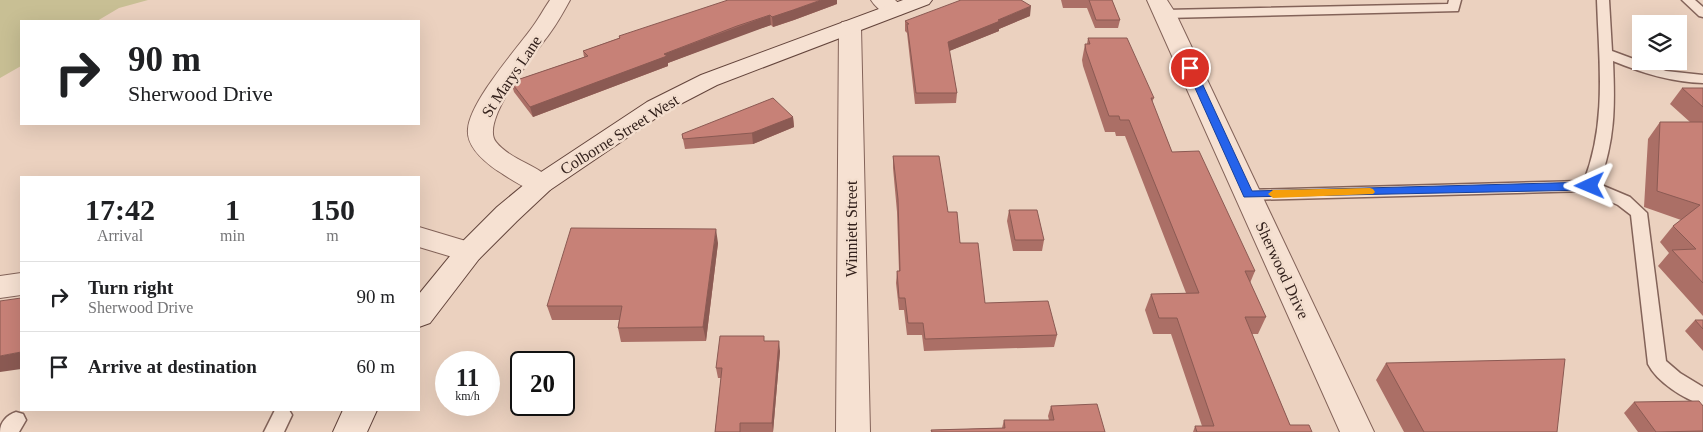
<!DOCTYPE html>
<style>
:root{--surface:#fff;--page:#f6f6f6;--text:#202124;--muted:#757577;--line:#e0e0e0}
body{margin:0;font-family:Georgia,serif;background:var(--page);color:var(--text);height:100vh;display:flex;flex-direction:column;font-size:19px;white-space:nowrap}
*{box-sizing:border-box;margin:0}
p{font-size:16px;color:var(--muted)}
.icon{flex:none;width:28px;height:28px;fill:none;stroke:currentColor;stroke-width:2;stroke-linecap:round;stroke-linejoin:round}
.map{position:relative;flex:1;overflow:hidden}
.drawer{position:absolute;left:20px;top:176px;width:400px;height:235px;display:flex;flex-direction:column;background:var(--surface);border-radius:0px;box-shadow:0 5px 20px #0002}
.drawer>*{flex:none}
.banner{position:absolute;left:20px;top:20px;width:400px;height:105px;border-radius:0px;box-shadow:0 5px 20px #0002;background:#fff;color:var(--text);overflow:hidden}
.fabs{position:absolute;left:1632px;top:15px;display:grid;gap:10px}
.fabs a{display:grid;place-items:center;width:55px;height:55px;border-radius:0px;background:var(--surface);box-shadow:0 5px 20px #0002;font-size:25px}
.speed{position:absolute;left:435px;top:351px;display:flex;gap:10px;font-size:25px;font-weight:700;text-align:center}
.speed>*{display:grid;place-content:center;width:65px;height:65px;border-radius:50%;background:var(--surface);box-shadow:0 5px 20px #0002;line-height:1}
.speed small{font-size:12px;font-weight:400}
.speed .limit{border:2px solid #111;border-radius:8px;background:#fff;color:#111}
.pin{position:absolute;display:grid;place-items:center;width:42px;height:42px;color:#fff;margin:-21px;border:2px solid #fff;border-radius:50%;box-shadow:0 1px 5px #0007}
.me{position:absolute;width:55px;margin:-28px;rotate:269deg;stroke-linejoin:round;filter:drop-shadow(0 0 4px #0008)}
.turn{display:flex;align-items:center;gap:18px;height:105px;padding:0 25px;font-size:22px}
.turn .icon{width:65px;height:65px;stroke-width:2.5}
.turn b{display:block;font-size:35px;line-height:42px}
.eta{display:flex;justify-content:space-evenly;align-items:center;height:85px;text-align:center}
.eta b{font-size:30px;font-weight:700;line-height:35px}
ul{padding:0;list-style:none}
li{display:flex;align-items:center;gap:15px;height:70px;padding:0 25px;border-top:1px solid var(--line)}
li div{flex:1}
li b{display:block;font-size:19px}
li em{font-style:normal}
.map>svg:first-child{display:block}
.green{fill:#c8bf94}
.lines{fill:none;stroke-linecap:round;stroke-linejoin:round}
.lane-casing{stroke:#836359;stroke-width:3}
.street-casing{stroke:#836359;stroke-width:2}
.secondary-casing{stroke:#64453c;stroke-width:2}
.lane{fill:#f6e1d2;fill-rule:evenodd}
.street{fill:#f6e1d2;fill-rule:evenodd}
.secondary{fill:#f6e1d2;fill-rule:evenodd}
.wall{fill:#ab6f66}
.shaded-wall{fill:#8b5a53}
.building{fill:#c78177;stroke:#8b5a53}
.route{fill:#2563eb;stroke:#184099}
.slow{fill:#f59e0b}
.labels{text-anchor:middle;stroke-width:5;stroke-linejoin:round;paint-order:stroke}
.street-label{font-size:16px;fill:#33211c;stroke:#f3dece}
</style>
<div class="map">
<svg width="1703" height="432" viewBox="0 0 1703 432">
<rect width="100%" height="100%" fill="#ebd1bf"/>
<!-- green -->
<path class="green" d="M 0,0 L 148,0 L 119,8 L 97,21 L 21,21 L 21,66 L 0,78 Z"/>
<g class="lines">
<defs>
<path id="lane" d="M 1449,0 L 1461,0 L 1458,11 L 1165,18 L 1159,14 L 1165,10 L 1448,4 Z
M 1597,0 L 1609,0 L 1612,51 L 1666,71 L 1703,75 L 1703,83 C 1671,82 1642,73 1613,61 C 1615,108 1615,139 1599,184 L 1630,197 L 1647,213 L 1666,361 L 1680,373 L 1703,387 L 1703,405 C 1684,399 1657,382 1648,364 L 1631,215 L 1618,205 L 1588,191 L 1248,200 L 1242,199 L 1240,195 L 1242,191 L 1248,190 L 1584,181 C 1607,122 1599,62 1597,0 Z
M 1682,0 L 1695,0 L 1703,7 L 1703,17 L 1699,16 Z
M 275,410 L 289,410 L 292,415 L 284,432 L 264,432 Z
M 16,412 L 23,414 L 26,420 L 19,432 L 0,432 C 0,422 7,415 16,412 Z"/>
<path id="street" d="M 550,0 L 570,0 C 564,11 558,22 550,33 C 537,51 479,121 496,142 C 511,161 544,167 554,184 L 550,190 C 532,195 514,181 498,171 C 485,162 466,147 468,129 C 470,102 514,52 531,29 C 538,20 543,10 550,0 Z
M 871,0 L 895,0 L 906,10 L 902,14 C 890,18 878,11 871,0 Z
M 1147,0 L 1167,0 L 1176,14 L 1374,432 L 1340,432 Z
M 850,21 L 858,22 L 861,27 L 870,432 L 836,432 L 839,27 L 842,22 Z
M 419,227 L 479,245 L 483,252 L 479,259 L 469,262 L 419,247 Z
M 21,273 L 21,295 L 0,298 L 0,276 Z"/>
<path id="secondary" d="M 903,0 L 932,0 L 929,4 L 717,85 L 665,112 L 550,190 L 517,221 L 479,259 L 430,323 L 419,327 L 419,294 L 459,245 L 497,207 L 532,178 L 647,102 L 701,75 Z
M 343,410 L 377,410 L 367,432 L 333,432 Z"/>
</defs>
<!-- lane casing -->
<use href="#lane" class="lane-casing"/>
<!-- street casing -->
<use href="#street" class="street-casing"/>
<!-- secondary casing -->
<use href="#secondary" class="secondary-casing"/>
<!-- lane -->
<use href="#lane" class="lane"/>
<!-- street -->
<use href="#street" class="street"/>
<!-- secondary -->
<use href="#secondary" class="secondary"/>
</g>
<!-- wall -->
<path class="wall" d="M 1061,0 L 1112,0 L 1120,20 L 1118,28 L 1095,28 L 1087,8 L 1063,8 Z
M 837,4 L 794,20 L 773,27 L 771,25 L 738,36 L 668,63 L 668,66 L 533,117 L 514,92 L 511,82 L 584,57 L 583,51 L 619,38 L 619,36 Z
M 1030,16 L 999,29 L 999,31 L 949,51 L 957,93 L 956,103 L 915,104 L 907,33 L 905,31 L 905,21 Z
M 1088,38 L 1154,98 L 1152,102 L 1172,152 L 1255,271 L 1250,283 L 1266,317 L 1258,334 L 1252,334 L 1290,425 L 1312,432 L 1193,432 L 1195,426 L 1202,426 L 1171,334 L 1153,334 L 1145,310 L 1151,294 L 1186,293 L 1125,136 L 1116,136 L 1115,132 L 1105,132 L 1083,66 L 1082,60 L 1085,44 L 1087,44 Z
M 1682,88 L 1703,88 L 1703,316 L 1658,266 L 1669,253 L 1660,242 L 1673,226 L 1681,220 L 1644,207 L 1648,139 L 1660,122 L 1690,122 L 1670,104 Z
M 793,117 L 794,127 L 753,144 L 685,149 L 682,134 Z
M 893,156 L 948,212 L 985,303 L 1057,335 L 1054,347 L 924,351 L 922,335 L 907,335 L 904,310 L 899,310 L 896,283 L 897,271 L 899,271 L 897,212 L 893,168 Z
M 1009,210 L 1044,240 L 1042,251 L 1013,251 L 1007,221 Z
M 718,243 L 706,341 L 621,342 L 618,328 L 619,320 L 552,320 L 547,306 Z
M 1695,320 L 1703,320 L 1703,351 L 1685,331 Z
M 765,341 L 780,351 L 773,432 L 715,432 L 721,378 L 718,378 L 716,368 Z
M 1386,363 L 1557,432 L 1404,432 L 1376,380 Z
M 1634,402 L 1703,406 L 1703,432 L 1638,432 L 1624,413 Z
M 1051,406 L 1105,432 L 931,432 L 931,430 L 1002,428 L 1004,420 L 1049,420 L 1048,416 Z"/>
<!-- shaded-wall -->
<path class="shaded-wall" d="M 821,0 L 837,0 L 837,4 L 794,20 L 773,27 L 772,17 Z
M 1031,6 L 1030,16 L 999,29 L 999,31 L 947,52 L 948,42 L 998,20 Z
M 770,15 L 771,25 L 668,63 L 668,66 L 533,117 L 530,107 L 664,54 Z
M 793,117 L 794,127 L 753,144 L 752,133 Z
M 716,229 L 718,243 L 706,341 L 703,327 Z
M 779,341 L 780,351 L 773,432 L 772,423 Z
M 21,352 L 21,369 L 0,372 L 0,356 Z"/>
<!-- building -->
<path class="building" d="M 728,0 L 821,0 L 793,10 L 772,17 L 770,15 L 737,26 L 664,54 L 667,56 L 530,107 L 511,82 L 585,57 L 588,56 L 583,51 L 620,38 L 619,36 Z
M 961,0 L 1021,0 L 1031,6 L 998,20 L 1000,21 L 948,42 L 957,93 L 916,93 L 907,24 L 909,24 L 905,21 Z
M 1089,0 L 1112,0 L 1120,20 L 1096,20 Z
M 1088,38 L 1127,38 L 1154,98 L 1151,98 L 1172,152 L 1199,151 L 1255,271 L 1245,271 L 1266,317 L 1245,317 L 1290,425 L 1309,425 L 1312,432 L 1197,432 L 1195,426 L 1214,426 L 1177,318 L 1159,318 L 1151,294 L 1199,293 L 1129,120 L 1120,120 L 1119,116 L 1109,116 L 1086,51 L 1085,44 L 1090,44 Z
M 1682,88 L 1703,88 L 1703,107 Z
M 773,98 L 793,117 L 752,133 L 683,139 L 682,134 Z
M 1660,122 L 1703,122 L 1703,283 L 1672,250 L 1696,249 L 1673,226 L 1700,205 L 1657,191 Z
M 893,156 L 939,156 L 948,212 L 957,212 L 960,243 L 978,243 L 985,303 L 1048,301 L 1057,335 L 925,339 L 923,323 L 908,323 L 905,298 L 899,298 L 897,271 L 900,271 L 898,199 Z
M 1009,210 L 1037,210 L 1044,240 L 1015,240 Z
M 571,228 L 716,229 L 703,327 L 618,328 L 622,306 L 547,306 Z
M 21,298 L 21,352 L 0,356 L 0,301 Z
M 1695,320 L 1703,320 L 1703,329 Z
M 720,336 L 764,336 L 764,341 L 779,341 L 772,423 L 740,423 L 740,432 L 715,432 L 722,368 L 716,368 Z
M 1565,359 L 1557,432 L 1424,432 L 1386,363 Z
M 1699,401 L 1703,406 L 1703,431 L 1656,432 L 1634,402 Z
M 1097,404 L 1105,432 L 932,432 L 931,430 L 1005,428 L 1004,420 L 1054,420 L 1051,406 Z"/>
<!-- route -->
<path class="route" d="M 1190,65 L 1195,68 L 1252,191 L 1590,182 L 1595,186 L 1590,190 L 1244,197 L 1186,68 Z"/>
<!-- slow -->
<path class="slow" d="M 1370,188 L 1373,189 L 1375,192 L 1373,194 L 1273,198 L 1268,194 L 1273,190 Z"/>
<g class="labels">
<!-- street labels -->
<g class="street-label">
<text transform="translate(511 76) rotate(-56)" y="6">St Marys Lane</text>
<text transform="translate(619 134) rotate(-32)" y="6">Colborne Street West</text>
<text transform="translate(851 229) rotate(-90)" y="6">Winniett Street</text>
<text transform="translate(1283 270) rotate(65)" y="6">Sherwood Drive</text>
</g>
</g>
</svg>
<div class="fabs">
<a><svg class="icon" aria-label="layers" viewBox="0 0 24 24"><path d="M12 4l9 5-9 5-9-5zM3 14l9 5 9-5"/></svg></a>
</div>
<div class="speed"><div>11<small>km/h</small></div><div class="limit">20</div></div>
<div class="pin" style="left:1190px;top:68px;background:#d93025"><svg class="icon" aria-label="arrive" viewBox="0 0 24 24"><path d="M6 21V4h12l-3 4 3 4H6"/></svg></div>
<svg class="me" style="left:1590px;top:186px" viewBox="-20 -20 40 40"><path d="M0-17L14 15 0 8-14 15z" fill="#2563eb" stroke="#fff" stroke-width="4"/></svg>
<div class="banner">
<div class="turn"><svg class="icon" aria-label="right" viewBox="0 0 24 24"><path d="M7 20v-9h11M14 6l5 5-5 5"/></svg><div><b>90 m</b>Sherwood Drive</div></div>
</div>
<section class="drawer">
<div class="eta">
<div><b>17:42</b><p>Arrival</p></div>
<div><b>1</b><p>min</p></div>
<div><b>150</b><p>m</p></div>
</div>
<ul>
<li><svg class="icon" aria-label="right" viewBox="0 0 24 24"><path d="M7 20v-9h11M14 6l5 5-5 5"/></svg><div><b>Turn right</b><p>Sherwood Drive</p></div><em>90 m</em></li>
<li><svg class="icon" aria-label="arrive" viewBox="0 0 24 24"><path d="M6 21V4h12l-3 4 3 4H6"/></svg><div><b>Arrive at destination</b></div><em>60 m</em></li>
</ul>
</section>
</div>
